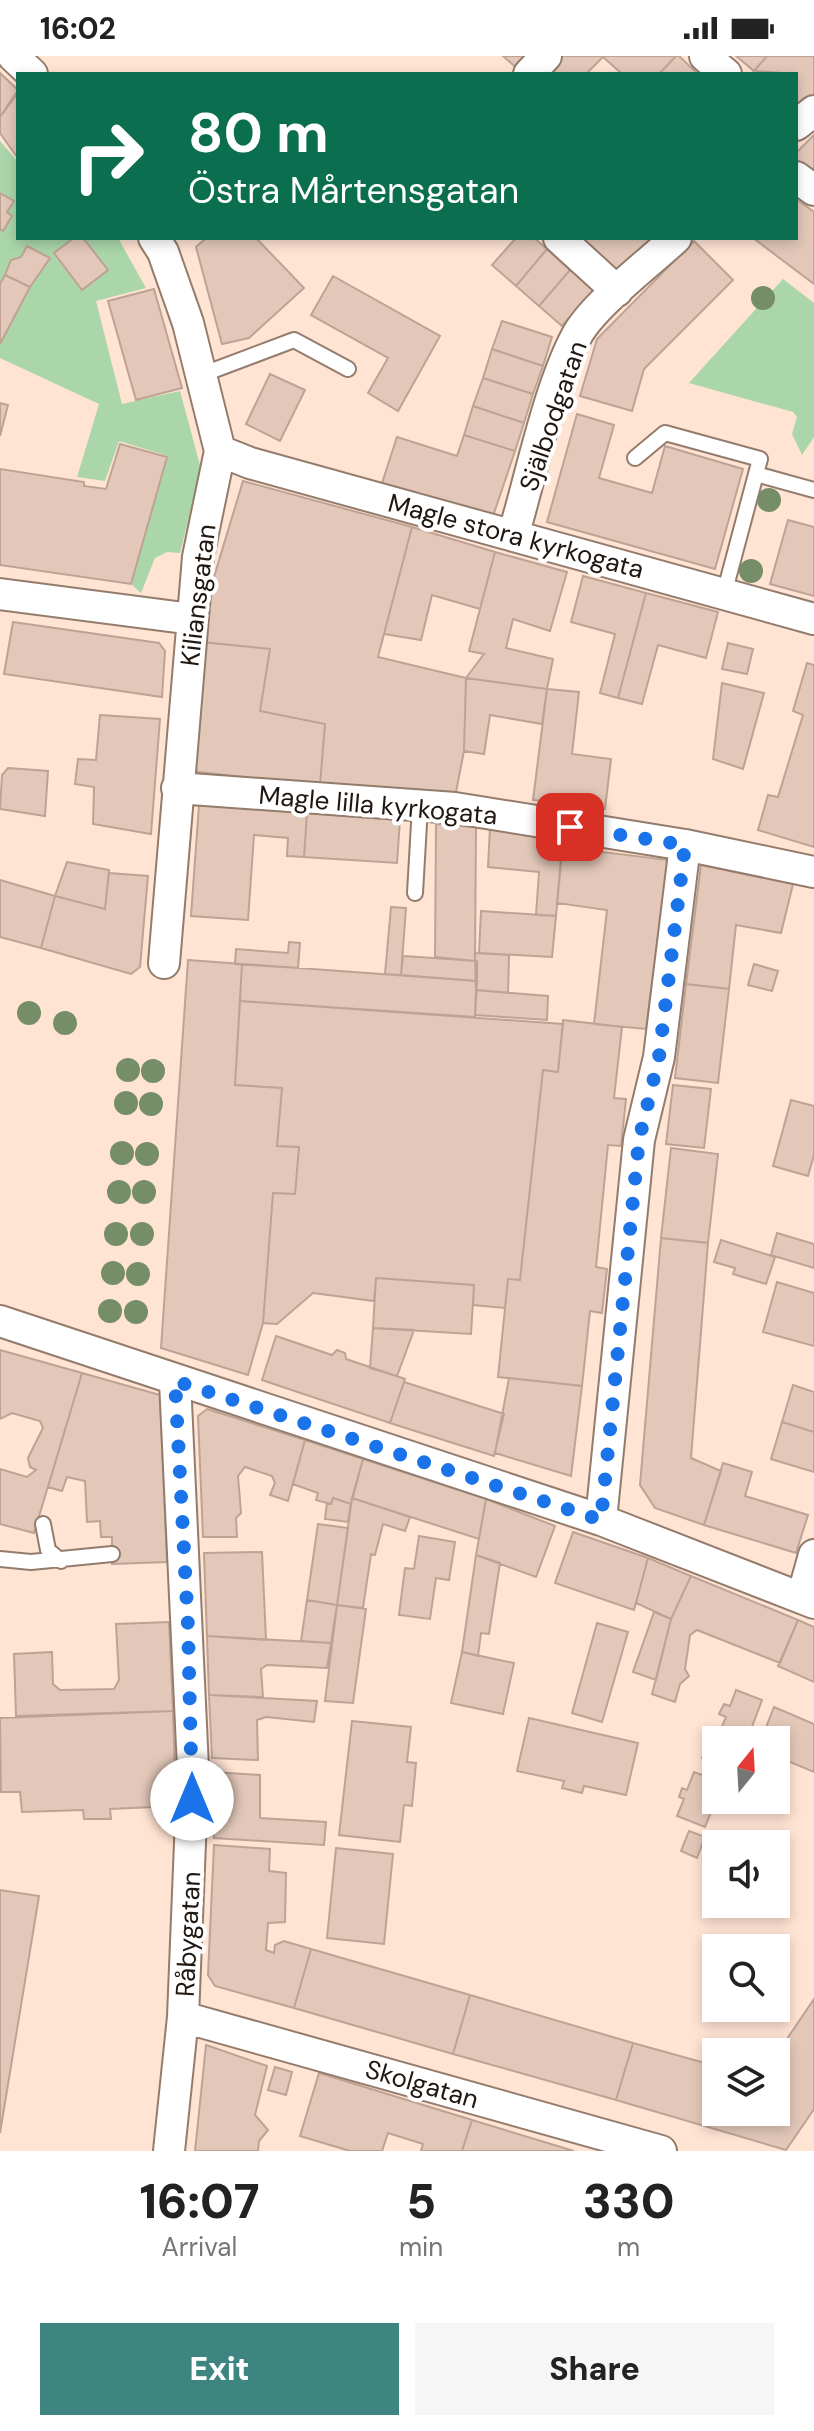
<!DOCTYPE html>
<meta charset="utf-8">
<style>
:root{--surface:#fff;--page:#f6f6f6;--text:#222;--muted:#767676;--accent:#3e8581}
body{margin:0;font-family:"DM Sans",sans-serif;background:var(--page);color:var(--text);height:100vh;display:flex;flex-direction:column;font-size:30px;white-space:nowrap}
*{box-sizing:border-box;margin:0}
p{font-size:26px;color:var(--muted)}
.icon{flex:none;width:44px;height:44px;fill:none;stroke:currentColor;stroke-width:2;stroke-linecap:round;stroke-linejoin:round}
.map{position:relative;height:2095px;overflow:hidden}
.drawer{display:flex;flex-direction:column;background:var(--surface);flex:1}
.drawer>*{flex:none}
.top-card{position:absolute;left:16px;top:16px;width:782px;height:168px;border-radius:0px;box-shadow:0 4px 12px #0003;background:#0b6e4f;color:#fff;overflow:hidden}
.needle{width:52px;rotate:18deg}
.controls{position:absolute;left:702px;top:1670px;display:grid;gap:16px}
.controls a{display:grid;place-items:center;width:88px;height:88px;border-radius:0px;background:var(--surface);box-shadow:0 4px 12px #0003;font-size:40px}
.pin{position:absolute;display:grid;place-items:center;width:68px;height:68px;color:#fff;margin:-34px;border-radius:16px;box-shadow:0 4px 12px #0006}
.me{position:absolute;width:88px;margin:-44px;rotate:0deg;stroke-linejoin:round;filter:drop-shadow(0 0 6px #0008)}
.turn{display:flex;align-items:center;gap:28px;height:168px;padding:0 40px;font-size:36px}
.turn .icon{width:104px;height:104px;stroke-width:2.5}
.turn b{display:block;font-size:56px;line-height:68px}
.eta{display:flex;justify-content:space-evenly;align-items:center;height:136px;text-align:center}
.eta b{font-size:48px;font-weight:800;line-height:56px}
.cta{display:flex;gap:16px;margin-top:auto;padding:16px 40px}
.cta a{flex:1;height:92px;border-radius:0px;background:var(--accent);color:#fff;font-size:32px;font-weight:800;line-height:92px;text-align:center}
.cta a+a{background:var(--page);color:var(--text)}
.status{display:flex;justify-content:space-between;align-items:center;height:56px;padding:0 40px;background:var(--surface);direction:ltr}
.status svg{height:22px;fill:currentColor}
.map>svg:first-child{display:block}
.green{fill:#abd6aa}
.building{fill:#e3c8b9;stroke:#bea395;stroke-width:2}
.lines{fill:none;stroke-linecap:round;stroke-linejoin:round}
.lane-casing{stroke:#947c6d;stroke-width:18}
.street-casing{stroke:#947c6d;stroke-width:34}
.lane{stroke:#fff;stroke-width:14}
.street{stroke:#fff;stroke-width:30}
.tree{fill:#768e67}
.route{stroke:#1a73e8;stroke-width:14;stroke-dasharray:0 25.2}
.labels{text-anchor:middle;stroke-width:8;stroke-linejoin:round;paint-order:stroke}
.street-label{font-size:26px;fill:#201711;stroke:#fff}
</style>
<div class="status"><b>16:02</b><svg viewBox="0 0 49 12"><path d="M0 12V9h3v3zM5 12V6h3v6zM10 12V3h3v9zM15 12V0h3v12zM26 1h20v11H26zM47 4h2v5h-2z"/></svg></div>
<div class="map">
<svg width="814" height="2095" viewBox="0 0 814 2095">
<rect width="100%" height="100%" fill="#ffe3d3"/>
<!-- green -->
<path class="green" d="M 0,85 L 18,106 L 18,182 L 118,182 L 146,232 L 96,245 L 122,348 L 180,335 L 201,413 L 180,497 L 167,496 L 155,502 L 141,537 L 131,528 L 168,400 L 119,385 L 105,425 L 77,421 L 99,348 L 0,302 Z
M 783,223 L 814,247 L 814,381 L 802,399 L 792,378 L 797,361 L 793,356 L 689,327 Z"/>
<!-- building -->
<path class="building" d="M 503,0 L 537,0 L 521,16 Z
M 558,0 L 676,0 L 659,18 L 622,18 L 603,1 L 586,18 L 549,18 Z
M 676,0 L 679,0 L 698,18 L 659,18 Z
M 736,0 L 767,0 L 754,15 Z
M 767,0 L 814,0 L 814,43 L 805,50 L 796,49 L 796,18 L 754,15 Z
M 0,17 L 18,34 L 0,61 Z
M 18,37 L 18,100 L 17,101 L 0,77 L 0,61 Z
M 814,79 L 814,117 L 796,103 L 796,97 Z
M 0,137 L 14,145 L 7,156 L 12,160 L 3,175 L 0,173 Z
M 796,143 L 814,156 L 814,228 L 753,182 L 796,182 Z
M 74,182 L 83,182 L 108,214 L 82,234 L 54,197 Z
M 206,182 L 256,182 L 304,232 L 249,282 L 222,288 L 196,191 Z
M 516,182 L 534,182 L 547,193 L 516,230 L 492,209 Z
M 575,182 L 654,182 L 624,213 L 608,214 Z
M 694,185 L 733,224 L 644,313 L 632,355 L 580,340 L 597,283 Z
M 27,190 L 50,202 L 30,231 L 5,219 L 11,204 L 21,201 Z
M 547,193 L 570,214 L 539,250 L 516,230 Z
M 570,214 L 594,234 L 562,270 L 539,250 Z
M 5,219 L 30,231 L 0,288 L 0,228 Z
M 333,220 L 440,280 L 398,355 L 368,337 L 388,302 L 311,259 Z
M 154,233 L 182,332 L 136,344 L 108,245 Z
M 502,265 L 552,281 L 543,310 L 492,293 Z
M 492,293 L 543,310 L 533,338 L 483,322 Z
M 270,318 L 305,334 L 280,385 L 246,368 Z
M 483,322 L 533,338 L 524,367 L 473,350 Z
M 0,347 L 8,349 L 0,380 Z
M 473,350 L 524,367 L 515,395 L 464,379 Z
M 577,358 L 614,369 L 599,422 L 652,437 L 665,390 L 743,413 L 715,513 L 547,466 Z
M 464,379 L 515,395 L 492,463 L 382,427 L 397,381 L 457,400 Z
M 120,388 L 167,401 L 131,528 L 0,509 L 0,413 L 84,426 L 84,430 L 106,433 Z
M 243,425 L 412,471 L 378,601 L 466,622 L 464,695 L 456,736 L 320,729 L 325,668 L 260,655 L 270,593 L 202,586 L 207,544 Z
M 788,464 L 814,471 L 814,540 L 770,528 Z
M 412,471 L 495,496 L 480,553 L 432,539 L 421,584 L 384,578 Z
M 495,496 L 567,516 L 550,575 L 513,563 L 506,592 L 553,603 L 547,633 L 466,622 L 484,598 L 469,595 Z
M 583,520 L 646,537 L 618,642 L 600,637 L 615,578 L 571,566 Z
M 646,537 L 718,556 L 706,602 L 658,589 L 642,648 L 618,642 Z
M 13,566 L 159,587 L 165,595 L 162,641 L 4,618 Z
M 202,586 L 270,593 L 260,655 L 325,668 L 320,729 L 198,716 L 187,702 Z
M 728,587 L 753,593 L 747,618 L 722,613 Z
M 807,607 L 814,609 L 814,791 L 758,774 L 768,739 L 778,741 L 803,659 L 793,655 Z
M 466,622 L 547,633 L 542,668 L 490,659 L 484,698 L 464,695 Z
M 722,627 L 764,637 L 743,713 L 713,703 Z
M 547,633 L 579,636 L 572,698 L 611,703 L 605,753 L 533,744 Z
M 100,659 L 160,663 L 151,778 L 93,768 L 94,731 L 75,728 L 78,703 L 96,704 Z
M 8,712 L 48,715 L 45,760 L 0,753 L 2,719 Z
M 199,749 L 307,757 L 304,801 L 287,800 L 288,782 L 254,779 L 248,864 L 191,860 Z
M 307,757 L 400,764 L 397,807 L 304,801 Z
M 436,768 L 476,771 L 475,905 L 435,901 Z
M 490,771 L 564,775 L 556,860 L 536,859 L 539,816 L 488,811 Z
M 562,791 L 668,804 L 646,973 L 594,968 L 607,854 L 557,847 Z
M 67,806 L 109,814 L 105,853 L 55,840 Z
M 701,809 L 793,828 L 781,877 L 736,869 L 729,933 L 686,928 Z
M 109,817 L 148,820 L 140,911 L 131,918 L 41,892 L 55,840 L 105,853 Z
M 0,824 L 55,840 L 41,892 L 0,881 Z
M 391,851 L 406,852 L 401,919 L 385,918 Z
M 481,855 L 556,860 L 552,901 L 479,897 Z
M 289,886 L 300,887 L 298,912 L 235,908 L 236,893 L 288,897 Z
M 475,897 L 509,899 L 508,937 L 476,934 Z
M 403,900 L 477,905 L 477,925 L 401,919 Z
M 188,904 L 242,908 L 235,1029 L 282,1032 L 277,1090 L 299,1091 L 295,1138 L 273,1137 L 263,1267 L 248,1319 L 161,1292 Z
M 242,908 L 477,925 L 475,961 L 240,945 Z
M 754,908 L 778,915 L 772,935 L 748,929 Z
M 686,928 L 729,933 L 718,1027 L 675,1022 Z
M 476,934 L 548,940 L 547,964 L 475,959 Z
M 240,945 L 563,968 L 558,1016 L 543,1014 L 520,1224 L 508,1223 L 505,1252 L 473,1249 L 474,1229 L 376,1222 L 374,1245 L 313,1237 L 277,1268 L 263,1267 L 273,1137 L 295,1138 L 299,1091 L 277,1090 L 282,1032 L 235,1029 Z
M 563,964 L 622,971 L 614,1042 L 626,1043 L 621,1090 L 608,1089 L 596,1211 L 607,1213 L 602,1257 L 590,1255 L 582,1330 L 498,1321 L 508,1223 L 520,1224 L 543,1014 L 558,1016 Z
M 673,1029 L 711,1033 L 704,1092 L 666,1088 Z
M 791,1044 L 814,1050 L 814,1099 L 808,1120 L 773,1110 Z
M 671,1092 L 718,1098 L 708,1187 L 661,1182 Z
M 777,1177 L 814,1188 L 814,1212 L 771,1199 Z
M 661,1182 L 708,1187 L 691,1402 L 721,1415 L 704,1469 L 655,1452 L 640,1429 Z
M 721,1184 L 775,1201 L 766,1228 L 733,1218 L 735,1212 L 714,1206 Z
M 376,1222 L 474,1229 L 471,1278 L 373,1272 Z
M 777,1226 L 814,1237 L 814,1290 L 763,1276 Z
M 373,1272 L 414,1274 L 397,1320 L 370,1312 Z
M 276,1280 L 332,1299 L 337,1294 L 345,1297 L 346,1303 L 405,1323 L 390,1367 L 262,1324 Z
M 0,1294 L 82,1317 L 34,1477 L 0,1468 L 0,1413 L 27,1421 L 36,1414 L 30,1411 L 28,1402 L 43,1372 L 40,1365 L 12,1357 L 0,1363 Z
M 82,1317 L 160,1339 L 167,1506 L 112,1508 L 112,1481 L 101,1481 L 100,1465 L 87,1466 L 85,1425 L 67,1421 L 62,1435 L 48,1431 Z
M 509,1322 L 582,1330 L 571,1420 L 495,1397 Z
M 404,1326 L 504,1358 L 494,1400 L 390,1367 Z
M 793,1329 L 814,1336 L 814,1376 L 782,1366 Z
M 207,1353 L 305,1384 L 288,1445 L 270,1439 L 275,1427 L 272,1420 L 245,1411 L 238,1420 L 241,1457 L 236,1462 L 237,1481 L 203,1481 L 198,1360 Z
M 782,1366 L 814,1376 L 814,1416 L 771,1403 Z
M 305,1384 L 363,1403 L 351,1448 L 333,1442 L 331,1448 L 316,1444 L 318,1437 L 293,1428 Z
M 363,1403 L 486,1443 L 479,1483 L 352,1442 Z
M 723,1407 L 752,1416 L 745,1440 L 808,1459 L 796,1497 L 704,1469 Z
M 333,1442 L 351,1448 L 348,1466 L 325,1463 L 327,1447 L 331,1448 Z
M 352,1442 L 410,1461 L 405,1475 L 383,1468 L 375,1499 L 371,1498 L 363,1552 L 337,1549 Z
M 486,1443 L 555,1470 L 536,1521 L 476,1499 Z
M 318,1468 L 348,1472 L 337,1549 L 307,1544 Z
M 573,1476 L 648,1502 L 634,1554 L 555,1527 Z
M 419,1480 L 455,1486 L 449,1524 L 436,1522 L 430,1563 L 399,1559 L 405,1512 L 414,1513 Z
M 262,1496 L 266,1584 L 207,1580 L 204,1497 Z
M 476,1499 L 500,1507 L 489,1578 L 481,1577 L 478,1600 L 462,1596 Z
M 648,1502 L 691,1520 L 671,1563 L 636,1547 Z
M 691,1520 L 798,1564 L 780,1607 L 697,1574 L 690,1579 L 685,1613 L 689,1620 L 680,1628 L 675,1646 L 652,1638 L 671,1563 Z
M 307,1544 L 337,1549 L 331,1587 L 301,1585 Z
M 337,1549 L 366,1553 L 353,1647 L 325,1645 Z
M 654,1556 L 671,1563 L 656,1624 L 633,1616 Z
M 798,1564 L 814,1571 L 814,1626 L 778,1610 Z
M 169,1566 L 173,1655 L 16,1660 L 14,1598 L 52,1596 L 53,1628 L 60,1634 L 114,1633 L 119,1624 L 116,1568 Z
M 597,1567 L 628,1576 L 602,1666 L 572,1657 Z
M 207,1580 L 331,1587 L 327,1612 L 267,1609 L 261,1613 L 263,1641 L 209,1639 Z
M 462,1596 L 514,1607 L 503,1658 L 451,1647 Z
M 736,1634 L 762,1644 L 747,1684 L 716,1684 L 726,1661 L 719,1658 L 724,1648 L 730,1650 Z
M 209,1639 L 317,1645 L 314,1666 L 266,1661 L 257,1664 L 258,1704 L 212,1702 Z
M 774,1651 L 814,1668 L 814,1716 L 776,1700 L 776,1684 L 761,1684 Z
M 173,1655 L 176,1750 L 110,1753 L 111,1763 L 84,1763 L 83,1754 L 22,1756 L 20,1736 L 1,1736 L 0,1662 Z
M 529,1662 L 638,1687 L 626,1739 L 584,1730 L 582,1737 L 562,1732 L 564,1725 L 517,1715 Z
M 352,1665 L 411,1671 L 407,1706 L 416,1707 L 412,1750 L 404,1749 L 400,1786 L 339,1779 Z
M 716,1685 L 716,1744 L 705,1771 L 677,1760 L 684,1743 L 679,1741 L 682,1732 L 687,1734 L 694,1716 L 702,1719 L 708,1704 L 702,1702 L 704,1696 L 706,1692 L 712,1694 Z
M 212,1716 L 260,1719 L 260,1762 L 326,1766 L 324,1789 L 214,1782 Z
M 689,1775 L 705,1781 L 697,1802 L 681,1795 Z
M 214,1789 L 270,1793 L 269,1815 L 286,1817 L 285,1866 L 268,1867 L 266,1894 L 274,1897 L 275,1889 L 284,1885 L 311,1893 L 294,1952 L 215,1930 L 208,1919 Z
M 336,1792 L 393,1798 L 384,1888 L 327,1882 Z
M 0,1834 L 39,1840 L 0,2077 Z
M 311,1893 L 470,1939 L 453,1998 L 294,1952 Z
M 470,1939 L 633,1987 L 616,2044 L 453,1998 Z
M 814,1943 L 814,2053 L 786,2094 L 616,2044 L 633,1987 L 716,2010 L 716,2056 L 776,2056 L 776,1999 Z
M 206,1989 L 267,2010 L 255,2059 L 268,2074 L 259,2085 L 258,2095 L 195,2095 Z
M 275,2011 L 292,2016 L 286,2039 L 268,2034 Z
M 319,2017 L 472,2064 L 462,2095 L 421,2095 L 423,2088 L 388,2077 L 382,2095 L 350,2095 L 300,2080 Z
M 472,2064 L 574,2095 L 462,2095 Z"/>
<g class="lines">
<defs>
<path id="lane" d="M 201,319 L 294,284 L 348,313
M 635,402 L 665,377 L 760,403 L 724,538
M 756,418 L 814,434
M 415,837 L 420,750
M 43,1468 L 48,1494 L 61,1505
M 0,1503 L 31,1506 L 112,1498"/>
<path id="street" d="M 13,0 L 32,18
M 705,0 L 726,18
M 529,18 L 546,0
M 796,69 L 814,55
M 796,121 L 814,134
M 154,182 L 163,196 L 188,267 L 220,395 L 198,501 L 164,907
M 559,182 L 617,235
M 220,395 L 250,407 L 814,563
M 513,480 C 531,420 548,334 576,281 C 592,250 649,207 676,182
M 0,538 L 192,563
M 177,732 L 455,752 L 685,789 L 814,816
M 0,1265 L 601,1464 L 814,1547
M 601,1464 L 639,1084 L 659,1001 L 685,789
M 802,1542 L 814,1499
M 183,1961 L 661,2095
M 169,2095 L 183,1961 L 193,1712 L 175,1325"/>
</defs>
<!-- lane casing -->
<use href="#lane" class="lane-casing"/>
<!-- street casing -->
<use href="#street" class="street-casing"/>
<!-- lane -->
<use href="#lane" class="lane"/>
<!-- street -->
<use href="#street" class="street"/>
</g>
<!-- trees -->
<g class="tree">
<circle cx="763" cy="242" r="12"/>
<circle cx="769" cy="444" r="12"/>
<circle cx="751" cy="515" r="12"/>
<circle cx="29" cy="957" r="12"/>
<circle cx="65" cy="967" r="12"/>
<circle cx="128" cy="1014" r="12"/>
<circle cx="153" cy="1015" r="12"/>
<circle cx="126" cy="1047" r="12"/>
<circle cx="151" cy="1048" r="12"/>
<circle cx="122" cy="1097" r="12"/>
<circle cx="147" cy="1098" r="12"/>
<circle cx="119" cy="1136" r="12"/>
<circle cx="144" cy="1136" r="12"/>
<circle cx="116" cy="1178" r="12"/>
<circle cx="142" cy="1178" r="12"/>
<circle cx="113" cy="1217" r="12"/>
<circle cx="138" cy="1218" r="12"/>
<circle cx="110" cy="1255" r="12"/>
<circle cx="136" cy="1256" r="12"/>
</g>
<g class="lines">
<!-- route -->
<path class="route" d="M 192,1743 L 188,1570 L 175,1325 L 601,1464 L 639,1084 L 659,1001 L 685,789 L 570,771"/>
</g>
<g class="labels">
<!-- street labels -->
<g class="street-label">
<text transform="translate(553 360) rotate(-71)" y="9">Själbodgatan</text>
<text transform="translate(516 480) rotate(15)" y="9">Magle stora kyrkogata</text>
<text transform="translate(198 539) rotate(-83)" y="9">Kiliansgatan</text>
<text transform="translate(378 749) rotate(5)" y="9">Magle lilla kyrkogata</text>
<text transform="translate(188 1878) rotate(-87)" y="9">Råbygatan</text>
<text transform="translate(422 2028) rotate(16)" y="9">Skolgatan</text>
</g>
</g>
</svg>
<div class="controls">
<a><svg class="needle" viewBox="-14 -14 28 28"><path d="M0-13l5 13h-10z" fill="#e53935"/><path d="M0 13l5-13h-10z" fill="#767676"/></svg></a>
<a><svg class="icon" aria-label="sound" viewBox="0 0 24 24"><path d="M4 9h4l5-4v14l-5-4H4zM17 9q2 3 0 6"/></svg></a>
<a><svg class="icon" aria-label="search" viewBox="0 0 24 24"><circle cx="10" cy="10" r="6"/><path d="M15 15l6 6"/></svg></a>
<a><svg class="icon" aria-label="layers" viewBox="0 0 24 24"><path d="M12 4l9 5-9 5-9-5zM3 14l9 5 9-5"/></svg></a>
</div>
<div class="pin" style="left:570px;top:771px;background:#d93025"><svg class="icon" aria-label="arrive" viewBox="0 0 24 24"><path d="M6 21V4h12l-3 4 3 4H6"/></svg></div>
<svg class="me" style="left:192px;top:1743px" viewBox="-20 -20 40 40"><circle r="19" fill="#fff"/><path d="M0-13L10 11 0 6-10 11z" fill="#1a73e8"/></svg>
<div class="top-card">
<div class="turn"><svg class="icon" aria-label="right" viewBox="0 0 24 24"><path d="M7 20v-9h11M14 6l5 5-5 5"/></svg><div><b>80 m</b>Östra Mårtensgatan</div></div>
</div>
</div>
<section class="drawer">
<div class="eta">
<div><b>16:07</b><p>Arrival</p></div>
<div><b>5</b><p>min</p></div>
<div><b>330</b><p>m</p></div>
</div>
<div class="cta"><a>Exit</a><a>Share</a></div>
</section>
